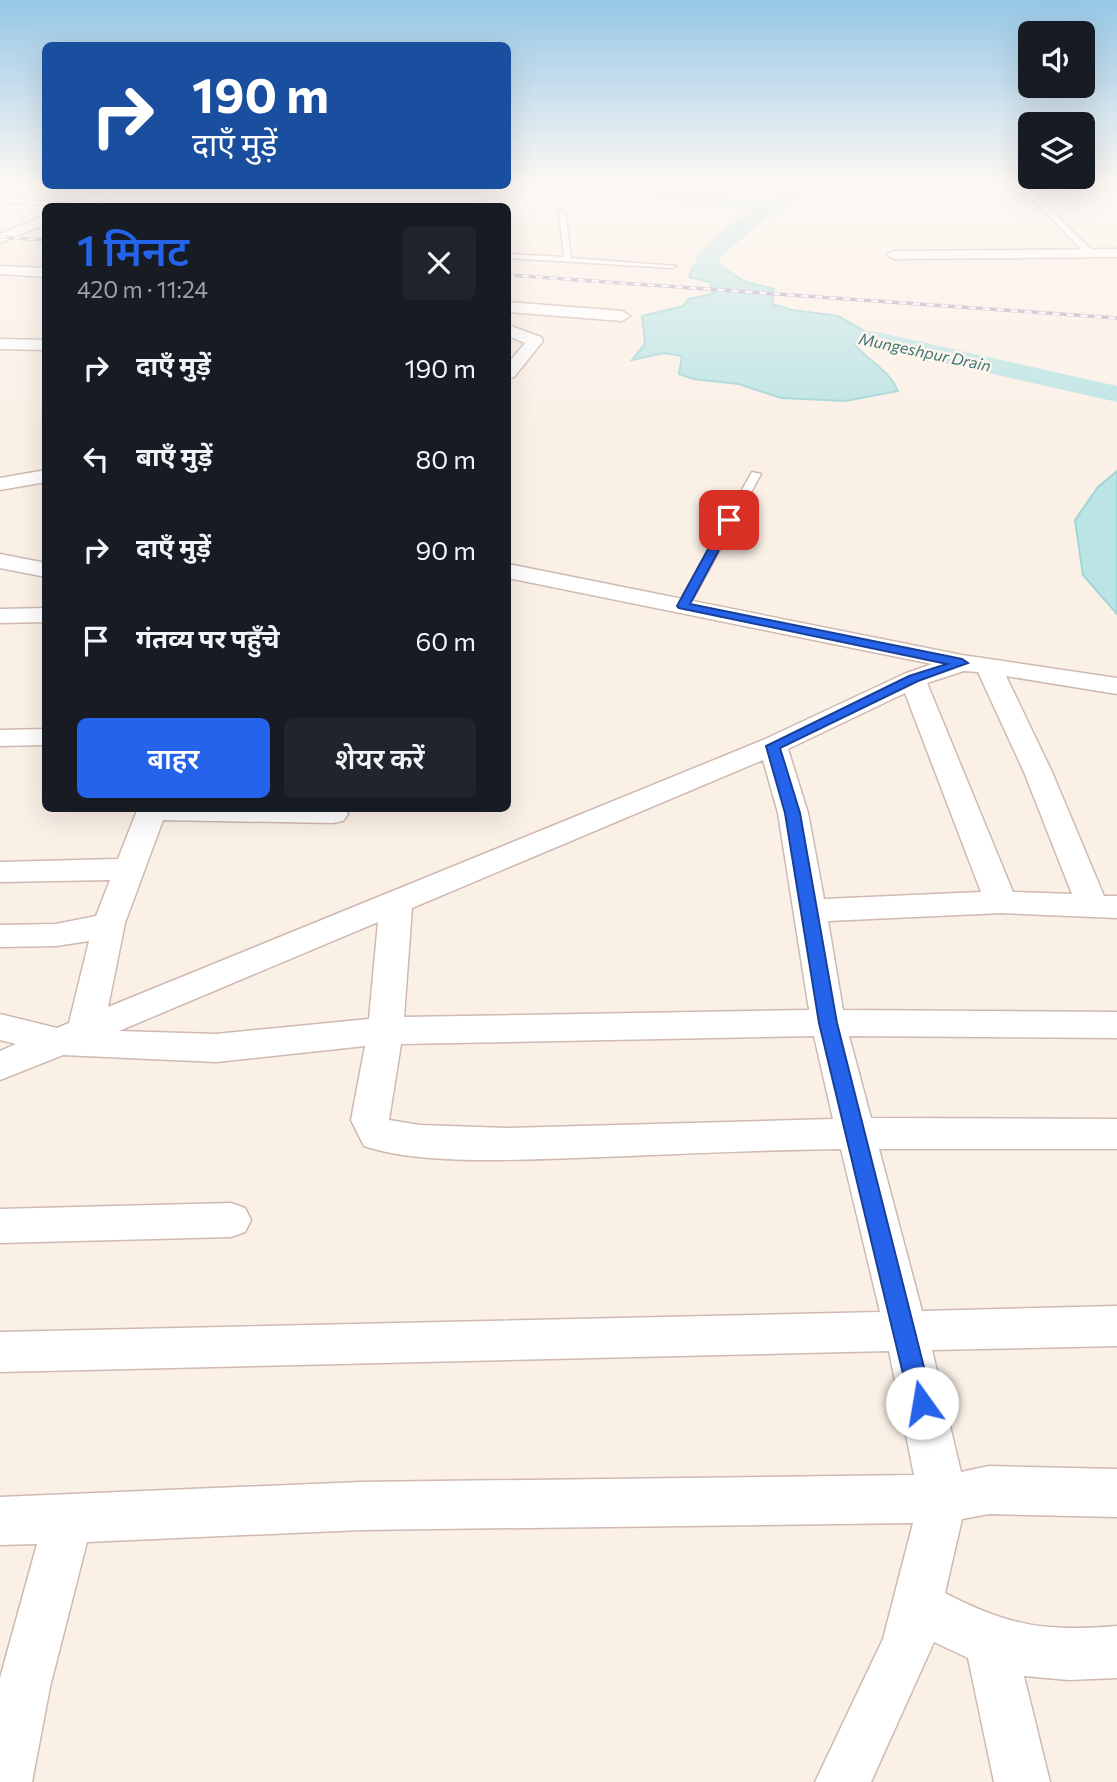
<!DOCTYPE html>
<html lang="hi">
<meta charset="utf-8">
<style>
:root{--surface:#171b24;--page:#20242c;--text:#f1f3f6;--muted:#9ea1a6;--accent:#2563eb}
body{margin:0;font-family:Commissioner,"Noto Sans Devanagari",sans-serif;background:var(--page);color:var(--text);height:100vh;display:flex;flex-direction:column;font-size:26px;white-space:nowrap}
*{box-sizing:border-box;margin:0}
p{font-size:23px;color:var(--muted)}
.icon{flex:none;width:38px;height:38px;fill:none;stroke:currentColor;stroke-width:2;stroke-linecap:round;stroke-linejoin:round}
.map{position:relative;flex:1;overflow:hidden}
.sheet{position:absolute;left:42px;top:203px;width:469px;height:609px;display:flex;flex-direction:column;background:var(--surface);border-radius:10px;box-shadow:0 7px 28px #0002}
.sheet>*{flex:none}
.hud{position:absolute;left:42px;top:42px;width:469px;height:147px;border-radius:10px;box-shadow:0 7px 28px #0002;background:#1a4fa0;color:#fff;overflow:hidden}
.fabs{position:absolute;left:1018px;top:21px;display:grid;gap:14px}
.fabs a{display:grid;place-items:center;width:77px;height:77px;border-radius:10px;background:var(--surface);box-shadow:0 7px 28px #0002;font-size:35px}
.pin{position:absolute;display:grid;place-items:center;width:60px;height:60px;color:#fff;margin:-30px;border-radius:14px;box-shadow:0 4px 10px #0006}
.me{position:absolute;width:77px;margin:-38px;rotate:347deg;stroke-linejoin:round;filter:drop-shadow(0 0 5px #0008)}
.turn{display:flex;align-items:center;gap:24px;height:147px;padding:0 35px;font-size:32px}
.turn .icon{width:91px;height:91px;stroke-width:2.5}
.turn b{display:block;font-size:49px;line-height:60px}
.round{display:grid;place-items:center;flex:none;width:74px;height:74px;border-radius:10px;background:var(--page)}
.headline{display:flex;align-items:center;justify-content:space-between;height:119px;padding:0 35px}
h1{font-size:42px;font-weight:600;line-height:52px;color:var(--accent)}
.cta{display:flex;gap:14px;margin-top:auto;padding:14px 35px}
.cta a{flex:1;height:80px;border-radius:10px;background:var(--accent);color:#fff;font-size:28px;font-weight:600;line-height:80px;text-align:center}
.cta a+a{background:var(--page);color:var(--text)}
ul{padding:0;list-style:none}
li{display:flex;align-items:center;gap:21px;height:91px;padding:0 35px}
li div{flex:1}
li b{display:block;font-size:26px}
li em{font-style:normal}
.map>svg:first-child{display:block}
.water{fill:#bbe4e4;stroke:#a2d5d6;stroke-width:2}
.lines{fill:none;stroke-linecap:round;stroke-linejoin:round}
.river{fill:#bbe4e4;fill-rule:evenodd}
.lane-casing{stroke:#cfb9b0;stroke-width:3}
.street-casing{stroke:#cfb9b0;stroke-width:3}
.lane{fill:#fff;fill-rule:evenodd}
.street{fill:#fff;fill-rule:evenodd}
.rail-casing{stroke:#b2a5c5;stroke-width:3.5}
.rail{stroke:#fef5ec;stroke-width:2.5;stroke-dasharray:7;stroke-linecap:butt}
.route{fill:#2563eb;stroke:#184099;stroke-width:2}
.labels{text-anchor:middle;stroke-width:5;stroke-linejoin:round;paint-order:stroke}
.far-water-label{font-size:16px;font-style:italic;fill:#407778;stroke:#fef5ec}
</style>
<div class="map">
<svg width="1117" height="1782" viewBox="0 0 1117 1782">
<rect width="100%" height="100%" fill="#fbf0e6"/>
<!-- water -->
<path class="water" d="M 706,258 L 746,282 L 774,289 L 772,304 L 792,310 L 838,316 L 882,341 L 855,345 C 869,361 890,371 898,391 L 845,401 L 781,398 L 739,384 L 693,379 L 679,374 L 682,356 L 664,353 L 632,360 L 645,344 L 642,316 L 683,306 L 689,299 L 713,294 L 710,282 L 689,277 L 693,267 Z
M 1117,471 L 1117,614 L 1083,575 L 1075,520 L 1098,487 Z"/>
<g class="lines">
<!-- river -->
<path class="river" d="M 621,184 L 652,184 L 677,190 L 765,201 L 799,184 L 824,184 L 764,220 L 718,259 L 740,287 L 736,292 C 713,298 705,275 695,258 L 724,229 L 749,211 L 677,202 L 623,188 Z
M 815,323 L 882,333 L 1117,386 L 1117,402 L 882,349 L 806,336 L 802,331 L 806,326 Z"/>
<defs>
<path id="lane" d="M 1017,184 L 1023,184 L 1094,252 L 1094,256 L 1088,256 Z
M 0,198 L 71,204 L 74,206 L 0,202 Z
M 562,210 L 565,212 L 571,258 L 676,266 L 672,268 L 508,258 L 508,254 L 564,257 L 559,212 Z
M 752,472 L 761,474 L 689,606 L 683,610 L 679,609 L 677,606 Z"/>
<path id="street" d="M 121,186 L 138,186 L 84,206 L 66,206 Z
M 46,215 L 46,224 L 0,243 L 0,234 Z
M 1117,249 L 1117,257 L 894,259 L 887,255 L 894,251 Z
M 0,266 L 46,268 L 46,277 L 0,274 Z
M 508,302 L 622,311 L 630,316 L 622,321 L 508,312 Z
M 508,325 L 541,337 L 543,341 L 514,377 L 508,378 L 508,363 L 525,343 L 508,336 Z
M 0,339 L 46,340 L 46,350 L 0,349 Z
M 46,470 L 46,482 L 0,490 L 0,478 Z
M 0,554 L 46,563 L 46,577 L 0,568 Z
M 508,564 L 962,655 L 1117,678 L 1117,694 L 1006,676 L 1052,772 L 1104,896 L 1117,896 L 1117,918 L 1001,913 L 828,921 L 843,1010 L 1117,1012 L 1117,1038 L 849,1036 L 871,1118 L 1117,1119 L 1117,1149 L 879,1149 L 922,1311 L 1117,1306 L 1117,1346 L 932,1350 L 961,1472 L 989,1466 L 1117,1469 L 1117,1517 L 989,1514 L 962,1519 L 945,1593 C 1009,1626 1044,1632 1117,1626 L 1117,1678 L 1069,1680 L 1024,1676 L 1050,1782 L 994,1782 L 968,1658 L 934,1642 L 871,1782 L 815,1782 L 883,1639 L 913,1523 L 361,1530 L 87,1542 L 50,1687 L 32,1782 L 0,1782 L 0,1678 L 37,1544 L 0,1545 L 0,1497 L 361,1482 L 914,1475 L 889,1351 L 0,1372 L 0,1332 L 880,1312 L 841,1149 C 752,1150 664,1155 575,1158 C 515,1160 420,1165 364,1146 L 351,1120 L 365,1046 L 216,1062 L 63,1055 L 0,1080 L 0,1051 L 16,1044 L 0,1040 L 0,1014 L 57,1028 L 69,1023 L 89,941 L 56,946 L 0,947 L 0,925 L 56,924 L 96,916 L 110,880 L 0,882 L 0,862 L 118,859 L 138,808 L 344,808 L 348,814 L 343,821 L 333,823 L 163,820 L 125,923 L 108,1007 L 763,740 L 904,674 L 932,664 L 508,578 ZM 964,671 L 978,672 L 1024,772 L 1072,894 L 1013,892 L 927,683 ZM 905,693 L 981,892 L 824,899 L 808,813 L 788,749 ZM 763,760 L 778,813 L 809,1010 L 404,1017 L 412,908 ZM 378,922 L 369,1019 L 216,1034 L 119,1031 ZM 814,1036 L 833,1119 L 507,1128 L 420,1125 L 389,1120 L 401,1044 Z
M 46,608 L 46,622 L 0,623 L 0,609 Z
M 46,729 L 46,745 L 0,746 L 0,730 Z
M 231,1203 L 245,1208 L 251,1220 L 245,1232 L 231,1237 L 0,1243 L 0,1209 Z"/>
</defs>
<!-- lane casing -->
<use href="#lane" class="lane-casing"/>
<!-- street casing -->
<use href="#street" class="street-casing"/>
<!-- lane -->
<use href="#lane" class="lane"/>
<!-- street -->
<use href="#street" class="street"/>
<defs>
<path id="rail" d="M 0,237 L 46,240
M 508,275 L 1117,318"/>
</defs>
<!-- rail casing -->
<use href="#rail" class="rail-casing"/>
<!-- rail -->
<use href="#rail" class="rail"/>
</g>
<!-- sky -->
<linearGradient id="sky" x2="0" y2="1"><stop stop-color="#96c7e6"/><stop offset="0.42" stop-color="#fdf8f4"/><stop offset="1" stop-color="#fdf8f4" stop-opacity="0"/></linearGradient>
<rect width="1117" height="433" fill="url(#sky)"/>
<!-- route -->
<path class="route" d="M 729,517 L 735,520 L 690,604 L 962,659 L 968,663 L 918,681 L 780,748 L 800,813 L 837,1023 L 933,1403 L 930,1411 L 922,1414 L 914,1411 L 910,1403 L 819,1023 L 785,813 L 766,746 L 909,676 L 947,664 L 679,608 L 677,606 L 724,520 Z"/>
<g class="labels">
<!-- far-water labels -->
<g class="far-water-label">
<text transform="translate(925 352) rotate(12)" y="6">Mungeshpur Drain</text>
</g>
</g>
</svg>
<div class="fabs">
<a><svg class="icon" aria-label="sound" viewBox="0 0 24 24"><path d="M4 9h4l5-4v14l-5-4H4zM17 9q2 3 0 6"/></svg></a>
<a><svg class="icon" aria-label="layers" viewBox="0 0 24 24"><path d="M12 4l9 5-9 5-9-5zM3 14l9 5 9-5"/></svg></a>
</div>
<div class="pin" style="left:729px;top:520px;background:#d93025"><svg class="icon" aria-label="arrive" viewBox="0 0 24 24"><path d="M6 21V4h12l-3 4 3 4H6"/></svg></div>
<svg class="me" style="left:922px;top:1403px" viewBox="-20 -20 40 40"><circle r="19" fill="#fff"/><path d="M0-13L10 11 0 6-10 11z" fill="#2563eb"/></svg>
<div class="hud">
<div class="turn"><svg class="icon" aria-label="right" viewBox="0 0 24 24"><path d="M7 20v-9h11M14 6l5 5-5 5"/></svg><div><b>190 m</b>दाएँ मुड़ें</div></div>
</div>
<section class="sheet">
<div class="headline"><div><h1>1 मिनट</h1><p>420 m · 11:24</p></div><a class="round"><svg class="icon" aria-label="close" viewBox="0 0 24 24"><path d="M6 6l12 12M18 6L6 18"/></svg></a></div>
<ul>
<li><svg class="icon" aria-label="right" viewBox="0 0 24 24"><path d="M7 20v-9h11M14 6l5 5-5 5"/></svg><div><b>दाएँ मुड़ें</b></div><em>190 m</em></li>
<li><svg class="icon" aria-label="left" viewBox="0 0 24 24"><path d="M17 20v-9H6M10 6l-5 5 5 5"/></svg><div><b>बाएँ मुड़ें</b></div><em>80 m</em></li>
<li><svg class="icon" aria-label="right" viewBox="0 0 24 24"><path d="M7 20v-9h11M14 6l5 5-5 5"/></svg><div><b>दाएँ मुड़ें</b></div><em>90 m</em></li>
<li><svg class="icon" aria-label="arrive" viewBox="0 0 24 24"><path d="M6 21V4h12l-3 4 3 4H6"/></svg><div><b>गंतव्य पर पहुँचे</b></div><em>60 m</em></li>
</ul>
<div class="cta"><a>बाहर</a><a>शेयर करें</a></div>
</section>
</div>
